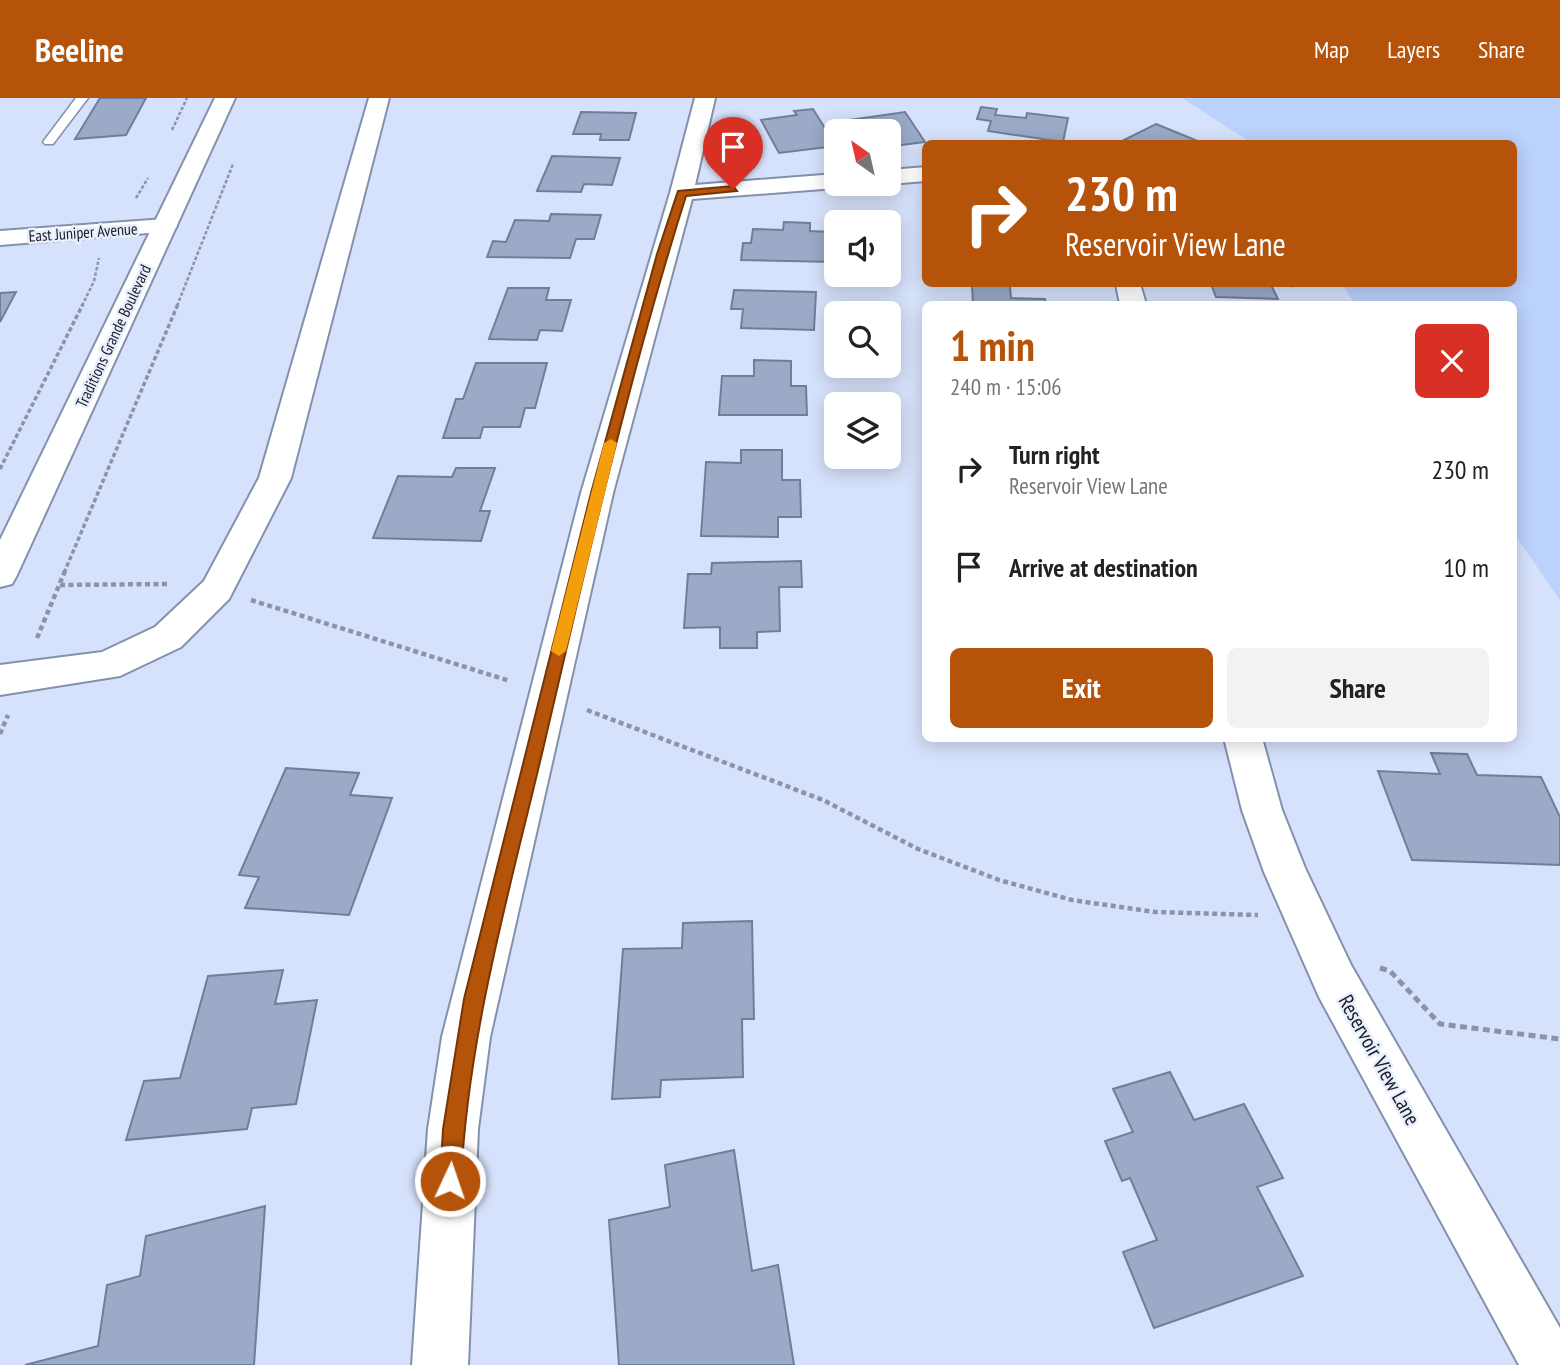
<!DOCTYPE html>
<meta charset="utf-8">
<style>
:root{--surface:#fff;--page:#f2f2f2;--text:#222;--muted:#767676;--accent:#b45309}
body{margin:0;font-family:"PT Sans Narrow",sans-serif;background:var(--page);color:var(--text);height:100vh;display:flex;flex-direction:column;font-size:26px;white-space:nowrap}
*{box-sizing:border-box;margin:0}
p{font-size:23px;color:var(--muted)}
.icon{flex:none;width:38px;height:38px;fill:none;stroke:currentColor;stroke-width:2;stroke-linecap:round;stroke-linejoin:round}
.map{position:relative;flex:1;overflow:hidden}
.details{position:absolute;left:922px;top:203px;width:595px;height:441px;display:flex;flex-direction:column;background:var(--surface);border-radius:10px;box-shadow:0 4px 18px #0003}
.details>*{flex:none}
.banner{position:absolute;left:922px;top:42px;width:595px;height:147px;border-radius:10px;box-shadow:0 4px 18px #0003;background:#b45309;color:#fff;overflow:hidden}
.needle{width:46px;rotate:326deg}
.controls{position:absolute;left:824px;top:21px;display:grid;gap:14px}
.controls a{display:grid;place-items:center;width:77px;height:77px;border-radius:10px;background:var(--surface);box-shadow:0 4px 18px #0003;font-size:35px}
.pin{position:absolute;display:grid;place-items:center;width:60px;height:60px;color:#fff;margin:-72px -30px;border-radius:50% 50% 50% 0;rotate:-45deg;box-shadow:0 0 7px #0007}
.pin .icon{rotate:45deg}
.me{position:absolute;width:77px;margin:-38px;rotate:3deg;stroke-linejoin:round;filter:drop-shadow(0 0 5px #0008)}
.turn{display:flex;align-items:center;gap:24px;height:147px;padding:0 28px;font-size:32px}
.turn .icon{width:91px;height:91px;stroke-width:2.5}
.turn b{display:block;font-size:49px;line-height:60px}
.round{display:grid;place-items:center;flex:none;width:74px;height:74px;border-radius:10px;background:var(--page)}
.head{display:flex;align-items:center;justify-content:space-between;height:119px;padding:0 28px}
h1{font-size:42px;font-weight:700;line-height:52px;color:var(--accent)}
.primary-button{display:flex;gap:14px;margin-top:auto;padding:14px 28px}
.primary-button a{flex:1;height:80px;border-radius:10px;background:var(--accent);color:#fff;font-size:28px;font-weight:700;line-height:80px;text-align:center}
.primary-button a+a{background:var(--page);color:var(--text)}
ul{padding:0;list-style:none}
li{display:flex;align-items:center;gap:21px;height:98px;padding:0 28px}
li div{flex:1}
li b{display:block;font-size:26px}
li em{font-style:normal}
header{display:flex;align-items:center;gap:42px;box-sizing:border-box;height:98px;padding:0 35px;background:var(--accent);color:#fff}
header strong{font-size:33px}
nav{display:flex;gap:38px;margin-inline-start:auto;font-size:24px}
.map>svg:first-child{display:block}
.green{fill:#bbd2fd}
.building{fill:#9baac7;stroke:#707e99;stroke-width:2}
.lines{fill:none;stroke-linecap:round;stroke-linejoin:round}
.service-casing{stroke:#8391ad;stroke-width:3}
.minor-casing{stroke:#8391ad;stroke-width:4}
.tertiary-casing{stroke:#8391ad;stroke-width:4}
.secondary-casing{stroke:#8391ad;stroke-width:4}
.path-far3{stroke:#8b94a7;stroke-width:2.5;stroke-dasharray:3.5 2;stroke-linecap:butt}
.path-far2{stroke:#8b94a7;stroke-width:3.5;stroke-dasharray:4.5 2.5;stroke-linecap:butt}
.path-far1{stroke:#8b94a7;stroke-width:4.5;stroke-dasharray:5 3.5;stroke-linecap:butt}
.path{stroke:#8b94a7;stroke-width:5;stroke-dasharray:7 4.5;stroke-linecap:butt}
.service{fill:#fff;fill-rule:evenodd}
.minor{fill:#fff;fill-rule:evenodd}
.tertiary{fill:#fff;fill-rule:evenodd}
.secondary{fill:#fff;fill-rule:evenodd}
.route{fill:#b45309;stroke:#753606;stroke-width:2}
.slow{fill:#f59e0b}
.labels{text-anchor:middle;stroke-width:5;stroke-linejoin:round;paint-order:stroke}
.far-street-label{font-size:16px;fill:#161c26;stroke:#e9effc}
.near-street-label{font-size:21px;fill:#161c26;stroke:#e9effc}
</style>
<header>
<strong>Beeline</strong>
<nav><a>Map</a><a>Layers</a><a>Share</a></nav>
</header>
<div class="map">
<svg width="1560" height="1267" viewBox="0 0 1560 1267">
<rect width="100%" height="100%" fill="#d6e2fb"/>
<!-- green -->
<path class="green" d="M 1182,0 L 1560,0 L 1560,502 L 1514,436 L 1514,206 L 1355,206 L 1342,186 L 1514,186 L 1514,46 L 1252,45 Z"/>
<!-- building -->
<path class="building" d="M 100,0 L 146,0 L 126,37 L 75,41 Z
M 981,9 L 997,11 L 995,17 L 1026,20 L 1027,15 L 1068,20 L 1063,44 L 988,33 L 991,23 L 977,21 Z
M 813,11 L 836,48 L 779,55 L 761,22 L 797,17 L 794,13 Z
M 581,14 L 636,15 L 629,42 L 600,42 L 601,36 L 573,36 Z
M 905,14 L 925,44 L 894,48 L 889,44 L 889,33 L 848,33 L 842,23 Z
M 1156,26 L 1200,44 L 1116,46 Z
M 552,58 L 620,60 L 612,87 L 584,86 L 581,94 L 537,93 Z
M 551,116 L 601,117 L 594,141 L 576,141 L 570,160 L 487,159 L 493,143 L 506,144 L 515,122 L 549,123 Z
M 784,124 L 810,125 L 810,133 L 832,134 L 832,153 L 836,153 L 836,164 L 741,162 L 743,145 L 751,145 L 753,131 L 783,132 Z
M 1211,186 L 1289,186 L 1291,188 L 1271,187 L 1278,201 L 1216,199 Z
M 972,187 L 1010,188 L 1011,200 L 1045,201 L 1046,206 L 973,206 Z
M 508,190 L 549,190 L 546,202 L 571,202 L 562,233 L 540,232 L 537,242 L 489,241 Z
M 734,192 L 816,194 L 814,232 L 741,230 L 743,211 L 731,211 Z
M 16,194 L 0,224 L 0,195 Z
M 754,262 L 791,263 L 791,288 L 806,288 L 807,317 L 719,317 L 722,278 L 754,278 Z
M 476,265 L 547,265 L 535,310 L 525,310 L 520,329 L 483,329 L 480,340 L 443,340 L 456,301 L 463,301 Z
M 741,352 L 782,352 L 782,382 L 800,382 L 801,419 L 778,419 L 778,439 L 701,438 L 706,364 L 741,365 Z
M 456,370 L 495,370 L 480,413 L 490,413 L 481,443 L 373,440 L 398,378 L 452,379 Z
M 801,463 L 802,489 L 779,489 L 780,533 L 757,534 L 757,550 L 720,550 L 720,529 L 684,530 L 688,476 L 711,476 L 712,465 Z
M 1431,655 L 1467,656 L 1477,677 L 1541,679 L 1560,719 L 1560,767 L 1412,762 L 1378,673 L 1440,676 Z
M 286,670 L 359,675 L 350,697 L 392,700 L 349,817 L 245,810 L 259,779 L 239,777 Z
M 752,823 L 754,921 L 742,921 L 743,979 L 661,982 L 660,999 L 612,1001 L 623,851 L 682,850 L 683,825 Z
M 283,872 L 275,906 L 317,902 L 296,1006 L 252,1010 L 247,1031 L 126,1042 L 144,983 L 180,980 L 208,878 Z
M 1170,974 L 1194,1022 L 1244,1006 L 1283,1080 L 1257,1089 L 1303,1178 L 1154,1230 L 1123,1154 L 1157,1142 L 1130,1080 L 1122,1083 L 1105,1043 L 1133,1034 L 1113,991 Z
M 734,1052 L 752,1173 L 778,1167 L 794,1267 L 619,1267 L 609,1122 L 670,1109 L 665,1067 Z
M 265,1108 L 254,1267 L 25,1267 L 98,1248 L 107,1187 L 140,1178 L 146,1138 Z"/>
<g class="lines">
<defs>
<path id="service" d="M 76,0 L 88,0 L 53,46 L 45,46 L 43,44 Z"/>
<path id="minor" d="M 369,0 L 389,0 L 291,380 L 229,501 L 181,549 L 120,578 L 0,597 L 0,567 L 102,554 L 155,529 L 204,483 L 259,380 Z
M 695,0 L 715,0 L 695,87 L 836,76 L 836,86 L 845,86 L 836,90 L 692,101 L 613,395 L 490,939 L 478,1031 L 468,1267 L 412,1267 L 428,1031 L 442,939 L 581,395 L 670,95 Z
M 926,69 L 926,83 L 889,86 L 889,72 Z
M 1116,186 L 1140,186 L 1146,206 L 1120,206 Z
M 1224,640 L 1262,640 L 1282,712 L 1305,770 L 1351,867 L 1560,1230 L 1560,1267 L 1519,1267 L 1319,899 L 1264,774 L 1242,712 Z"/>
<path id="tertiary" d="M 165,121 L 173,123 L 177,128 L 173,133 L 0,147 L 0,133 Z"/>
<path id="secondary" d="M 215,0 L 235,0 L 17,477 L 12,486 L 0,489 L 0,442 Z"/>
</defs>
<!-- service casing -->
<use href="#service" class="service-casing"/>
<!-- minor casing -->
<use href="#minor" class="minor-casing"/>
<!-- tertiary casing -->
<use href="#tertiary" class="tertiary-casing"/>
<!-- secondary casing -->
<use href="#secondary" class="secondary-casing"/>
<!-- path-far3 -->
<path class="path-far3" d="M 172,32 L 187,0
M 136,100 L 148,80
M 82,208 L 94,183 L 99,160
M 177,208 L 233,66"/>
<!-- path-far2 -->
<path class="path-far2" d="M 0,371 L 83,206
M 64,475 L 178,206"/>
<!-- path-far1 -->
<path class="path-far1" d="M 60,487 L 168,486
M 251,502 L 510,583
M 37,540 L 65,473
M 587,612 L 823,702 L 918,751 L 999,782 L 1072,802 L 1155,814 L 1258,817
M 0,636 L 8,617"/>
<!-- path -->
<path class="path" d="M 1380,870 L 1390,873 L 1440,926 L 1560,941"/>
<!-- service -->
<use href="#service" class="service"/>
<!-- minor -->
<use href="#minor" class="minor"/>
<!-- tertiary -->
<use href="#tertiary" class="tertiary"/>
<!-- secondary -->
<use href="#secondary" class="secondary"/>
</g>
<!-- route -->
<path class="route" d="M 733,88 L 737,93 L 686,98 C 629,278 587,463 544,647 C 510,791 468,935 461,1083 L 458,1091 L 450,1094 L 443,1091 L 440,1083 L 443,1031 L 464,901 L 591,395 L 657,156 L 678,93 Z"/>
<!-- slow -->
<path class="slow" d="M 611,341 L 617,345 L 566,553 L 559,558 L 551,553 L 604,345 Z"/>
<g class="labels">
<!-- far-street labels -->
<g class="far-street-label">
<text transform="translate(83 134) rotate(-4)" y="6">East Juniper Avenue</text>
<text transform="translate(113 238) rotate(-65)" y="6">Traditions Grande Boulevard</text>
</g>
<!-- near-street labels -->
<g class="near-street-label">
<text transform="translate(1379 962) rotate(61)" y="7">Reservoir View Lane</text>
</g>
</g>
</svg>
<div class="controls">
<a><svg class="needle" viewBox="-14 -14 28 28"><path d="M0-13l5 13h-10z" fill="#e53935"/><path d="M0 13l5-13h-10z" fill="#767676"/></svg></a>
<a><svg class="icon" aria-label="sound" viewBox="0 0 24 24"><path d="M4 9h4l5-4v14l-5-4H4zM17 9q2 3 0 6"/></svg></a>
<a><svg class="icon" aria-label="search" viewBox="0 0 24 24"><circle cx="10" cy="10" r="6"/><path d="M15 15l6 6"/></svg></a>
<a><svg class="icon" aria-label="layers" viewBox="0 0 24 24"><path d="M12 4l9 5-9 5-9-5zM3 14l9 5 9-5"/></svg></a>
</div>
<div class="pin" style="left:733px;top:91px;background:#d93025"><svg class="icon" aria-label="arrive" viewBox="0 0 24 24"><path d="M6 21V4h12l-3 4 3 4H6"/></svg></div>
<svg class="me" style="left:450px;top:1083px" viewBox="-20 -20 40 40"><circle r="17" fill="#b45309" stroke="#fff" stroke-width="3"/><path d="M0-11L8 9 0 5-8 9z" fill="#fff"/></svg>
<div class="banner">
<div class="turn"><svg class="icon" aria-label="right" viewBox="0 0 24 24"><path d="M7 20v-9h11M14 6l5 5-5 5"/></svg><div><b>230 m</b>Reservoir View Lane</div></div>
</div>
<section class="details">
<div class="head"><div><h1>1 min</h1><p>240 m · 15:06</p></div><a class="round" style="background:#d93025;color:#fff"><svg class="icon" aria-label="close" viewBox="0 0 24 24"><path d="M6 6l12 12M18 6L6 18"/></svg></a></div>
<ul>
<li><svg class="icon" aria-label="right" viewBox="0 0 24 24"><path d="M7 20v-9h11M14 6l5 5-5 5"/></svg><div><b>Turn right</b><p>Reservoir View Lane</p></div><em>230 m</em></li>
<li><svg class="icon" aria-label="arrive" viewBox="0 0 24 24"><path d="M6 21V4h12l-3 4 3 4H6"/></svg><div><b>Arrive at destination</b></div><em>10 m</em></li>
</ul>
<div class="primary-button"><a>Exit</a><a>Share</a></div>
</section>
</div>
